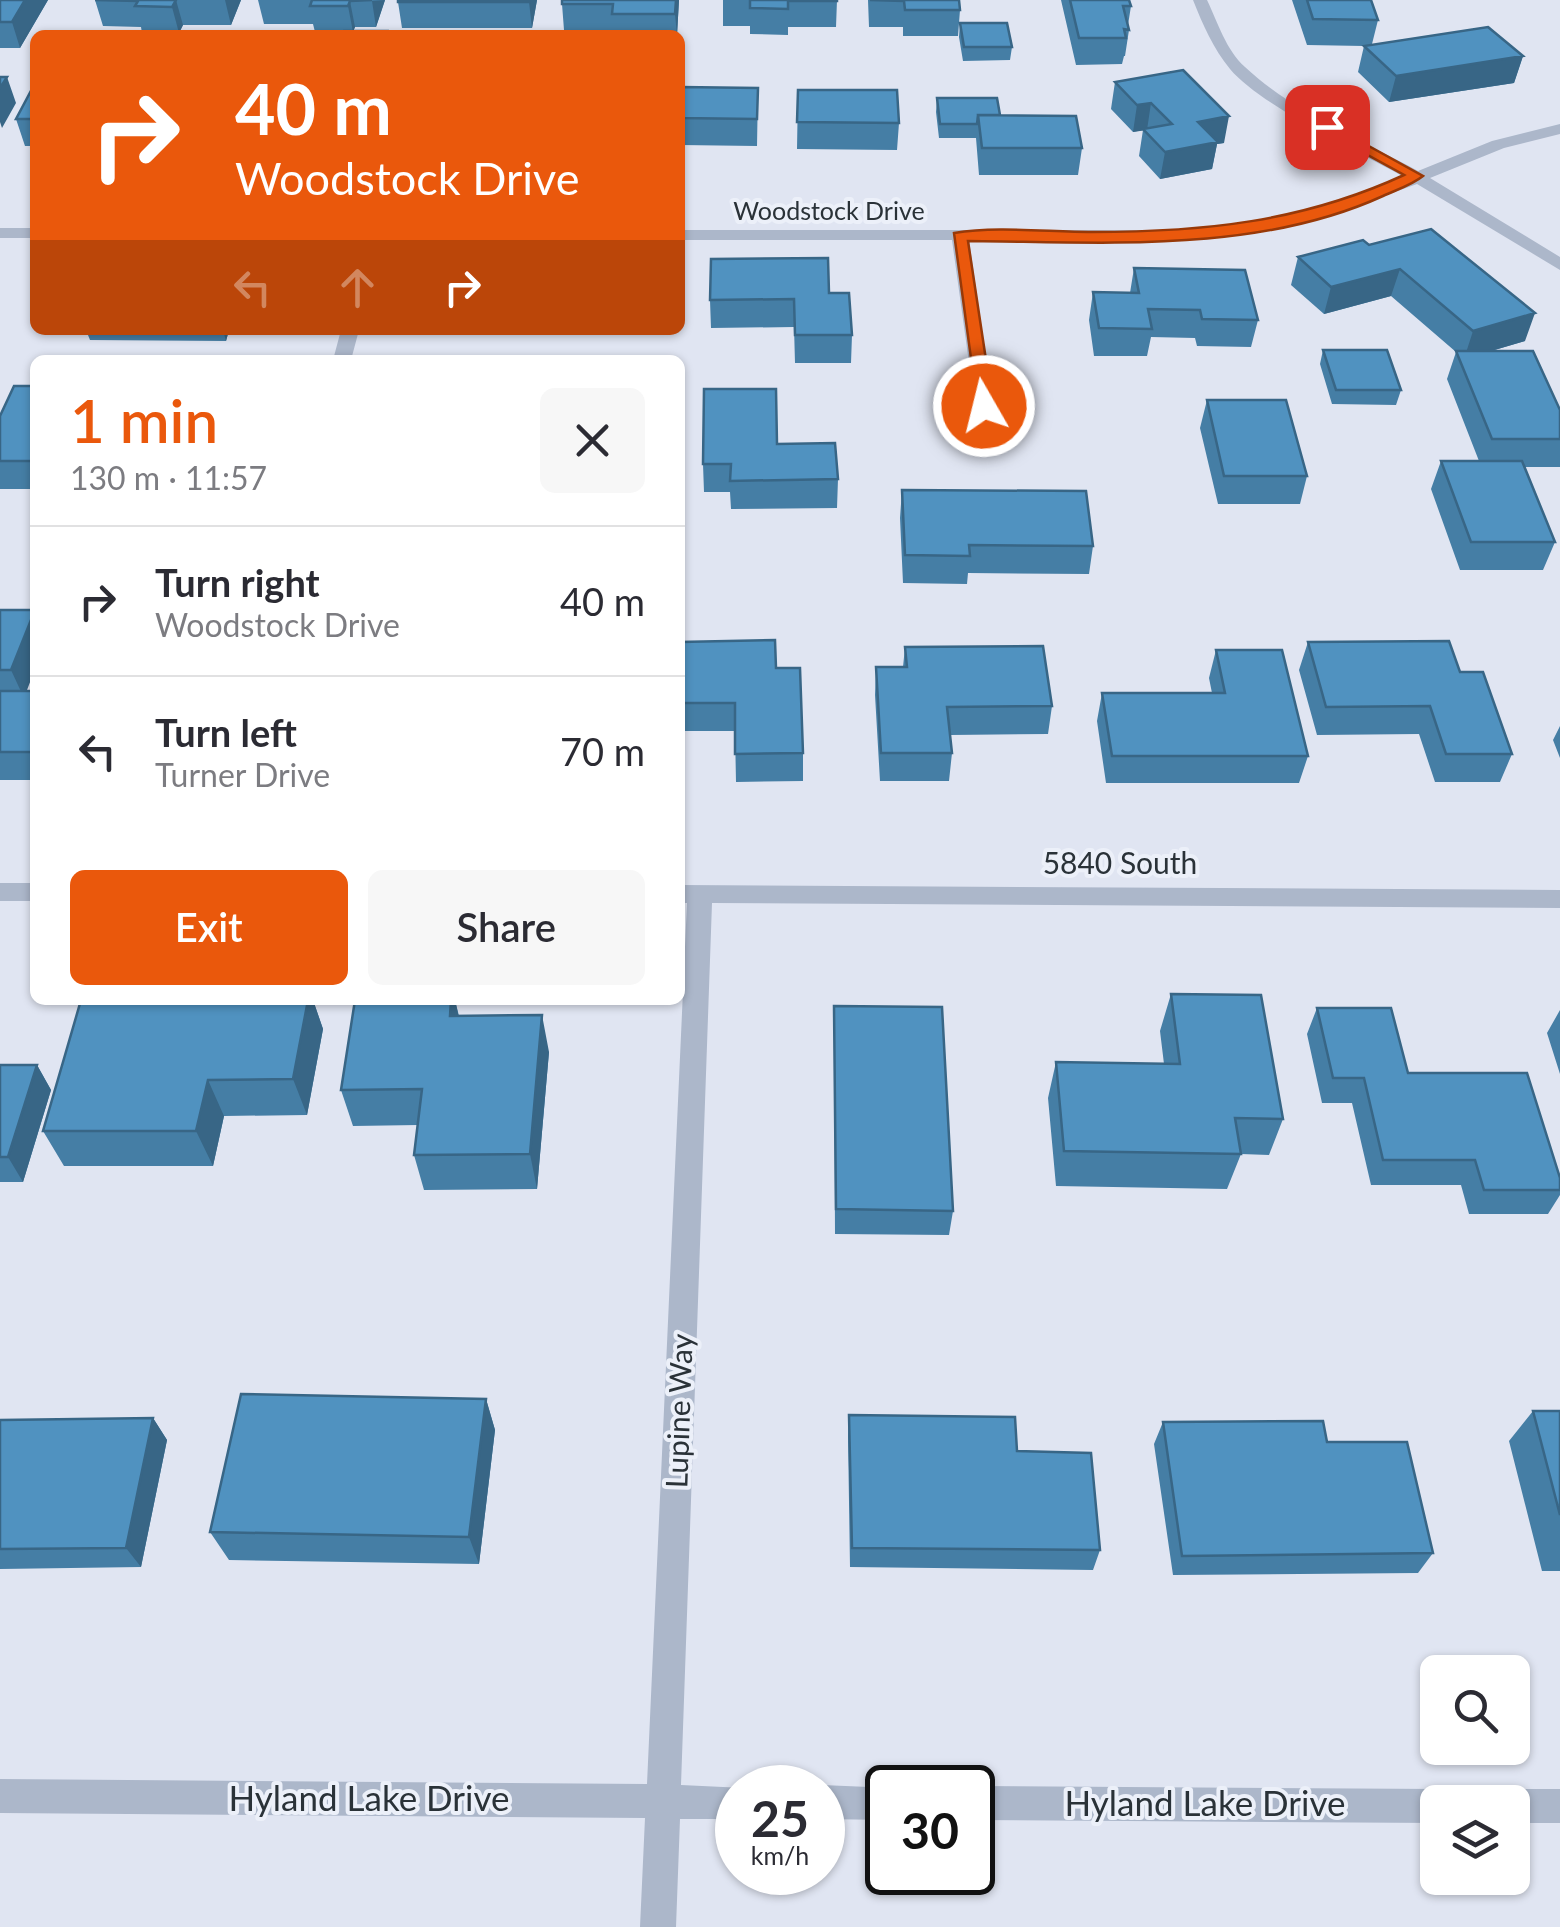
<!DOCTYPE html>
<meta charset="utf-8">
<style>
:root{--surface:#fff;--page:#f7f7f7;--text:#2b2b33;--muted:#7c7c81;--line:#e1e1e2;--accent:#ea580c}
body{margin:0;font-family:Lato,sans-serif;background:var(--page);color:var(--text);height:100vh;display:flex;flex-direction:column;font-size:38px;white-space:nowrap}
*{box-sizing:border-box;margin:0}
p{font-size:32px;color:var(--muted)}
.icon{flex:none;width:55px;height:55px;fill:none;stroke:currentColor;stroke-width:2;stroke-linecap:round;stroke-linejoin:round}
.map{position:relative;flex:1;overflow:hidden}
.details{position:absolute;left:30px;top:355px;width:655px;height:650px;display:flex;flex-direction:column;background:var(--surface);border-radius:15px;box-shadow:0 2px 8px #0004}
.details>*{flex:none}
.hud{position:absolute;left:30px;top:30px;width:655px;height:305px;border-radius:15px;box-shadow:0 2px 8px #0004;background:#ea580c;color:#fff;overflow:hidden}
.buttons{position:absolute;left:1420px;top:1655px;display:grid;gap:20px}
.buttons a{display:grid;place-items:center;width:110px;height:110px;border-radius:15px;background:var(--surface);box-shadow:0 2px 8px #0004;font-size:50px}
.speed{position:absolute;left:715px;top:1765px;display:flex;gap:20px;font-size:50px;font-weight:700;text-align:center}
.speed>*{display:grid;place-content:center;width:130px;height:130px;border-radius:50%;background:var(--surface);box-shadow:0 2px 8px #0004;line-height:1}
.speed small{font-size:25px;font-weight:400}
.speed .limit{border:5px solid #111;border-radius:15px;background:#fff;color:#111}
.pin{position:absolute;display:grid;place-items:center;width:85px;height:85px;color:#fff;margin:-42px;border-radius:20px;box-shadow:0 5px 15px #0006}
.me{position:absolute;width:110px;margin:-55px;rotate:352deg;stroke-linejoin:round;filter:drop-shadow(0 0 8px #0008)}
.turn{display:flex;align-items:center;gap:35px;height:210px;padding:0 40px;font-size:45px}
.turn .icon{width:130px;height:130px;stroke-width:2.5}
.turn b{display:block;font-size:70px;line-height:85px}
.lanes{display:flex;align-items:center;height:95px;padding:0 40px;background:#0003;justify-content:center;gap:50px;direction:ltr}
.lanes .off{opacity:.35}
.round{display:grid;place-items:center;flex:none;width:105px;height:105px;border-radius:15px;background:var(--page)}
.overview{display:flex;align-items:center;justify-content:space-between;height:170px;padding:0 40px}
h1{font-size:60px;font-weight:600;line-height:75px;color:var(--accent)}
.cta{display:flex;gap:20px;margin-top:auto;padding:20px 40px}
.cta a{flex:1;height:115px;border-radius:15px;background:var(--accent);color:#fff;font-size:40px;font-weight:600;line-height:115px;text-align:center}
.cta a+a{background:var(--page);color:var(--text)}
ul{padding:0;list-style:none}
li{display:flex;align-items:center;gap:30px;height:150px;padding:0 40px;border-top:2px solid var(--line)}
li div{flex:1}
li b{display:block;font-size:38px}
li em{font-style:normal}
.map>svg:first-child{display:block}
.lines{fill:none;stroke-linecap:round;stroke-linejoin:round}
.minor{fill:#acb7ca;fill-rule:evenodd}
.wall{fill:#457ea5}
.shaded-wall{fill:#386686}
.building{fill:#5092c0;stroke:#386686;stroke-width:2.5}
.route{fill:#ea580c;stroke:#983908;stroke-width:2.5}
.labels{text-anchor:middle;stroke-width:8;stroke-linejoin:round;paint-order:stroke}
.far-street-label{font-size:25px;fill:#2a3238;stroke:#ecf0f9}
.street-label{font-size:30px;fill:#2a3238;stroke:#ecf0f9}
.near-street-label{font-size:35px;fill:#2a3238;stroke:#ecf0f9}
</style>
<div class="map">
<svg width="1560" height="1927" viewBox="0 0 1560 1927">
<rect width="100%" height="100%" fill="#e0e5f2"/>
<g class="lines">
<!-- minor -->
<path class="minor" d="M 1193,0 L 1207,0 C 1218,23 1226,50 1245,67 C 1293,112 1361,140 1418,171 L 1492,141 L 1560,124 L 1560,134 L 1504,148 L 1430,178 L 1560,257 L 1560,270 L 1417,184 L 1314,221 L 1198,240 L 969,240 L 993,406 L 984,412 L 975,406 L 952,240 L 680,240 L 680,230 L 1198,230 L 1306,212 L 1404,177 C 1360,152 1261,106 1230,69 C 1213,48 1203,25 1193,0 Z
M 0,228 L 35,228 L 35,238 L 0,238 Z
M 341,330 L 359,330 L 351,360 L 333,360 Z
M 0,883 L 35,883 L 35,901 L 0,901 Z
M 680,885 L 1560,890 L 1560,908 L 712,903 L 681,1785 L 744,1788 L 738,1788 L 738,1819 L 680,1819 L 676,1927 L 640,1927 L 645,1818 L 0,1813 L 0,1779 L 647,1784 L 687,903 L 680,903 Z
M 822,1785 L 892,1788 L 888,1788 L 888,1820 L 822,1819 L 822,1788 L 816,1788 Z
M 972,1786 L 1438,1789 L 1450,1794 L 1454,1802 L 1438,1802 L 1438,1823 L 972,1820 L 972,1788 L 968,1788 Z
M 1512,1789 L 1560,1789 L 1560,1823 L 1512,1823 L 1512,1802 L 1496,1802 L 1500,1794 Z"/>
</g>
<!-- wall -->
<path class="wall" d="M 0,0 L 48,0 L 20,48 L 0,48 Z
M 95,0 L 241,0 L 231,25 L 183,25 L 179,33 L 142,33 L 141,27 L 103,26 Z
M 258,0 L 385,0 L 376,27 L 355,27 L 353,31 L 343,32 L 315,32 L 313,24 L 264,24 Z
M 537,0 L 532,28 L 402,28 L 398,2 Z
M 679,0 L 677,35 L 613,35 L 613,30 L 564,30 L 562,4 Z
M 723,0 L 837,0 L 836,27 L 788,27 L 788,35 L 750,34 L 750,26 L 723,26 Z
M 868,0 L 959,0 L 960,10 L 958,36 L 903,36 L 903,27 L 869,27 Z
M 1061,0 L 1129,0 L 1131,6 L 1128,25 L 1129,30 L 1125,56 L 1124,56 L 1122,64 L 1076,65 Z
M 1292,0 L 1371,0 L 1378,20 L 1372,44 L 1523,56 L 1514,83 L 1389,102 L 1358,72 L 1364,46 L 1307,45 Z
M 960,23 L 1012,47 L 1010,60 L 963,61 L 959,37 Z
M 1115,82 L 1224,143 L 1217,144 L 1212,169 L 1160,179 L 1139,156 L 1143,130 L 1133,132 L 1111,109 Z
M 35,87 L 35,146 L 25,146 L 16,119 Z
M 680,87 L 758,88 L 757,146 L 680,145 Z
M 798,90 L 899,123 L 897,150 L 797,149 Z
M 937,98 L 1000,115 L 1082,148 L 1078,175 L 979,175 L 976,138 L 939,138 L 936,112 Z
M 1369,245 L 1525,341 L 1491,351 L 1560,410 L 1560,467 L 1525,467 L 1555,542 L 1543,570 L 1460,570 L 1431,489 L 1441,461 L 1479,461 L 1447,379 L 1456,352 L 1391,296 L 1324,314 L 1291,285 L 1298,257 Z
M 1134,268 L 1258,320 L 1251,347 L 1197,346 L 1195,338 L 1151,337 L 1147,356 L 1094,356 L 1089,320 L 1093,292 L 1130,293 Z
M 829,293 L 852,335 L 851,363 L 795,363 L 794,327 L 711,328 L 710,300 Z
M 86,330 L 229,330 L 226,341 L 90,340 Z
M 466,330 L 626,330 L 626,331 Z
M 1323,350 L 1401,390 L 1396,405 L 1332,404 L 1320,364 Z
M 35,386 L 35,489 L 0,489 L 0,416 Z
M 1207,400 L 1307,476 L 1300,504 L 1218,504 L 1200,428 Z
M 777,444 L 838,479 L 837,508 L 731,509 L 730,492 L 704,492 L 703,464 Z
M 902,490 L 1093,546 L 1089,574 L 968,573 L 967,584 L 903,583 L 900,518 Z
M 0,610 L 27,691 L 35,691 L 35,780 L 0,780 Z
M 680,642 L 776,668 L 803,753 L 803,781 L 736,782 L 735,731 L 680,731 Z
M 1308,642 L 1460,672 L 1512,754 L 1500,782 L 1435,782 L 1419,734 L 1317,735 L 1299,670 Z
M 905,647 L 1052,706 L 1048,734 L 950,735 L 952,753 L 949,781 L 880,781 L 875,695 L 876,667 L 903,667 Z
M 1216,650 L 1308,756 L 1299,783 L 1106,783 L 1097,721 L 1102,693 L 1212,693 L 1209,678 Z
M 1560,726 L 1560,758 L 1553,740 Z
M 1171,994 L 1283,1119 L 1269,1155 L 1241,1154 L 1227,1189 L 1056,1186 L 1048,1098 L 1056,1062 L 1164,1064 L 1160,1031 Z
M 81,1000 L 313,1000 L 323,1029 L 307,1115 L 224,1116 L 213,1166 L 64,1166 L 43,1131 Z
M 355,1000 L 455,1000 L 459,1016 L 549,1052 L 537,1189 L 424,1190 L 414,1155 L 418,1125 L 353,1126 L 341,1090 Z
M 834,1006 L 953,1211 L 949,1235 L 835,1234 Z
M 1317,1008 L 1560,1178 L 1560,1195 L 1548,1214 L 1469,1214 L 1461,1185 L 1371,1185 L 1352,1103 L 1322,1103 L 1307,1034 Z
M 1560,1010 L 1560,1074 L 1547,1033 Z
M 0,1065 L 37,1065 L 51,1090 L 23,1182 L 0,1182 Z
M 486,1399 L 495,1430 L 479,1564 L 229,1560 L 210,1532 Z
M 1533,1411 L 1560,1411 L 1560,1571 L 1542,1571 L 1509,1441 Z
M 849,1415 L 1017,1451 L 1100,1550 L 1093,1570 L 850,1567 L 848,1436 Z
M 153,1418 L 167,1440 L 141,1567 L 0,1569 L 0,1420 Z
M 1163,1422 L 1327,1442 L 1433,1553 L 1418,1573 L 1173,1575 L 1154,1444 Z"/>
<!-- shaded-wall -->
<path class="shaded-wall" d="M 25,0 L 48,0 L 20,48 L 12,22 Z
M 176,0 L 183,25 L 179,33 L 172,7 Z
M 225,0 L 241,0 L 231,25 Z
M 385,0 L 376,27 L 372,1 Z
M 529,0 L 537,0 L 532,28 L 529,2 Z
M 676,0 L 679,0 L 677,35 L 675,14 Z
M 350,1 L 355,27 L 353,32 L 348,6 Z
M 1523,56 L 1514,83 L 1389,102 L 1396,76 Z
M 7,77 L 16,103 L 2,128 L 0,122 L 0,88 Z
M 1151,103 L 1147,130 L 1133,132 L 1137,105 Z
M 1229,116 L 1224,143 L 1217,144 L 1212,169 L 1160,179 L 1165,152 L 1198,122 Z
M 1400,269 L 1391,296 L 1324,314 L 1331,287 Z
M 1535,313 L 1525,341 L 1464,359 L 1473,331 Z
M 223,330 L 229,330 L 226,341 Z
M 35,610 L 35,669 L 24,698 L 11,670 Z
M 308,1000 L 313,1000 L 323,1029 L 307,1115 L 293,1079 Z
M 451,1000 L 455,1000 L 461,1027 L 450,1016 Z
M 542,1015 L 549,1052 L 537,1189 L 530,1154 Z
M 37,1065 L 51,1090 L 23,1182 L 8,1157 Z
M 208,1080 L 224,1116 L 213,1166 L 196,1131 Z
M 486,1399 L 495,1430 L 479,1564 L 469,1537 Z
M 153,1418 L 167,1440 L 141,1567 L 126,1548 Z"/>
<!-- building -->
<path class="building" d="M 0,0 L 25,0 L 12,22 L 0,22 Z
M 95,0 L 176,0 L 172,7 L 135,6 L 138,1 Z
M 312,0 L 372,0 L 350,1 L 348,6 L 310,6 Z
M 398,0 L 529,0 L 529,2 L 398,2 Z
M 562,0 L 676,0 L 675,14 L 612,14 L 613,4 L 562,4 Z
M 750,0 L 837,0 L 837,1 L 788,1 L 788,9 L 750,8 Z
M 870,0 L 959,0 L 960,10 L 905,10 L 904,1 Z
M 1070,0 L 1129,0 L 1131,6 L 1123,6 L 1129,30 L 1124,29 L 1126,38 L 1079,38 Z
M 1307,0 L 1371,0 L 1378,20 L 1313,19 Z
M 960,23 L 1007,23 L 1012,47 L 964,47 Z
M 1488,27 L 1523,56 L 1396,76 L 1364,46 Z
M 344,31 L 387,31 L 385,35 L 342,35 Z
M 1183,70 L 1229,116 L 1198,122 L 1218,142 L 1165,152 L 1143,129 L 1172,124 L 1151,103 L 1137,105 L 1115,82 Z
M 0,77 L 7,77 L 0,88 Z
M 33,87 L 35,87 L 35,119 L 16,119 Z
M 680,87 L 758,88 L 757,119 L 680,118 Z
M 798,90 L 897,90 L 899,123 L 797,122 Z
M 937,98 L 997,98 L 1000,115 L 978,115 L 977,124 L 940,124 Z
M 978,115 L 1076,116 L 1082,148 L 982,148 Z
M 1431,229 L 1535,313 L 1473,331 L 1400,269 L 1331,287 L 1298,257 L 1363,240 L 1369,245 Z
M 828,258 L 829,293 L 849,293 L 852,335 L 795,335 L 794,299 L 710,300 L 711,259 Z
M 1134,268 L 1245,270 L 1258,320 L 1202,319 L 1200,310 L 1148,309 L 1152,329 L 1099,328 L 1093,292 L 1139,293 Z
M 1323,350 L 1387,350 L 1401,390 L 1336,390 Z
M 1456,351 L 1533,351 L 1560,410 L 1560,439 L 1492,439 Z
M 14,386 L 35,386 L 35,461 L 0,461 L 0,416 Z
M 704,389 L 776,389 L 777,444 L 835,443 L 838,479 L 730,481 L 731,464 L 703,464 Z
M 1207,400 L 1286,400 L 1307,476 L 1224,476 Z
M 1441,461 L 1522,461 L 1555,542 L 1471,542 Z
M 902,490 L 1086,491 L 1093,546 L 969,545 L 970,556 L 905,555 Z
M 0,610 L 35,610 L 11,670 L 0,670 Z
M 775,640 L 776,668 L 800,668 L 803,753 L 735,754 L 735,703 L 680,703 L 680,642 Z
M 1449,641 L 1460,672 L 1483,672 L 1512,754 L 1446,754 L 1430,706 L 1326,707 L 1308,642 Z
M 1043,646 L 1052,706 L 947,707 L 952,753 L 881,753 L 876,667 L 907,667 L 905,647 Z
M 1216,650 L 1282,650 L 1308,756 L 1112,756 L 1102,693 L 1225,693 Z
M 0,691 L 35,691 L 35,752 L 0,752 Z
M 1171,994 L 1261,995 L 1283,1119 L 1235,1118 L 1241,1154 L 1064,1151 L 1056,1062 L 1180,1064 Z
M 81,1000 L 308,1000 L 293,1079 L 208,1080 L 196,1131 L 43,1131 Z
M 355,1000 L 451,1000 L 450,1016 L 542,1015 L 530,1154 L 414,1155 L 422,1089 L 341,1090 Z
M 834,1006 L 942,1007 L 953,1211 L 836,1209 Z
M 1317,1008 L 1391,1008 L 1408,1073 L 1527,1073 L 1560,1178 L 1560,1190 L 1484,1190 L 1475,1160 L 1383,1160 L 1364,1078 L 1333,1078 Z
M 0,1065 L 37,1065 L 8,1157 L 0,1157 Z
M 241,1394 L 486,1399 L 469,1537 L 210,1532 Z
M 1533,1411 L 1560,1411 L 1560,1515 Z
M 849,1415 L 1015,1417 L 1017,1451 L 1091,1453 L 1100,1550 L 852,1548 Z
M 153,1418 L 126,1548 L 0,1549 L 0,1420 Z
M 1323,1421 L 1327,1442 L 1407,1442 L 1433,1553 L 1182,1556 L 1163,1422 Z"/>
<!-- route -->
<path class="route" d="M 1327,123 L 1423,176 C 1412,185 1396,190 1383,196 C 1256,254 1104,242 968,241 L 993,406 L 978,410 L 954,233 C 997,226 1048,232 1092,232 C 1203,232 1302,222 1404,175 L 1322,130 L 1319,127 Z"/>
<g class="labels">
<!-- far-street labels -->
<g class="far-street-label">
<text x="829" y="220">Woodstock Drive</text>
</g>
<!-- street labels -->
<g class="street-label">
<text x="1120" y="874">5840 South</text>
<text transform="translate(680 1411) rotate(-88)" y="10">Lupine Way</text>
</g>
<!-- near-street labels -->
<g class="near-street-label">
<text x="369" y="1811">Hyland Lake Drive</text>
<text x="1205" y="1816">Hyland Lake Drive</text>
</g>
</g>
</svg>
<div class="buttons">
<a><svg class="icon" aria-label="search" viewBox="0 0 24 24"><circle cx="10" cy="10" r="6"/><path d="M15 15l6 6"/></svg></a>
<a><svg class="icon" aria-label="layers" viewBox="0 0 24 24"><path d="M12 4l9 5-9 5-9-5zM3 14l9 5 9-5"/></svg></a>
</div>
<div class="speed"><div>25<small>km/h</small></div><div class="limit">30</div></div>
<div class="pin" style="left:1327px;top:127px;background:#d93025"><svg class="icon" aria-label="arrive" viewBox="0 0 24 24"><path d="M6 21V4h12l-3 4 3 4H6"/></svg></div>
<svg class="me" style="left:984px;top:406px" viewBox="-20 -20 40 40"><circle r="17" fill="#ea580c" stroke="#fff" stroke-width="3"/><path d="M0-11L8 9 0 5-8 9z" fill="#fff"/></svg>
<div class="hud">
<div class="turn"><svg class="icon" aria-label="right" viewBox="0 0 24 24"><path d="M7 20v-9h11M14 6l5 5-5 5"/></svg><div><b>40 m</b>Woodstock Drive</div></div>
<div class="lanes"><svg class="icon off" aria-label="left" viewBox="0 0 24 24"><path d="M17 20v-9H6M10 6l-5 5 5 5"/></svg><svg class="icon off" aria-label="ahead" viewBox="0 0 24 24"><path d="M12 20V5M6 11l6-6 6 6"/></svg><svg class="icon" aria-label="right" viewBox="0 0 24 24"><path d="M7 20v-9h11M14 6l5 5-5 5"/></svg></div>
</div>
<section class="details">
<div class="overview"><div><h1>1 min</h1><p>130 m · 11:57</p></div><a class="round"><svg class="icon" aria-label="close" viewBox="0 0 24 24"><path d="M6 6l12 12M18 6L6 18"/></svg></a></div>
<ul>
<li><svg class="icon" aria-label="right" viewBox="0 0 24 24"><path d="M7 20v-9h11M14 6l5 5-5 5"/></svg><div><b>Turn right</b><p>Woodstock Drive</p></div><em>40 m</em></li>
<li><svg class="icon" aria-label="left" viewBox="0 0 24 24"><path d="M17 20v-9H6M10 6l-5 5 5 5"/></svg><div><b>Turn left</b><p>Turner Drive</p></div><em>70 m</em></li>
</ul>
<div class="cta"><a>Exit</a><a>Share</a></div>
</section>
</div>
